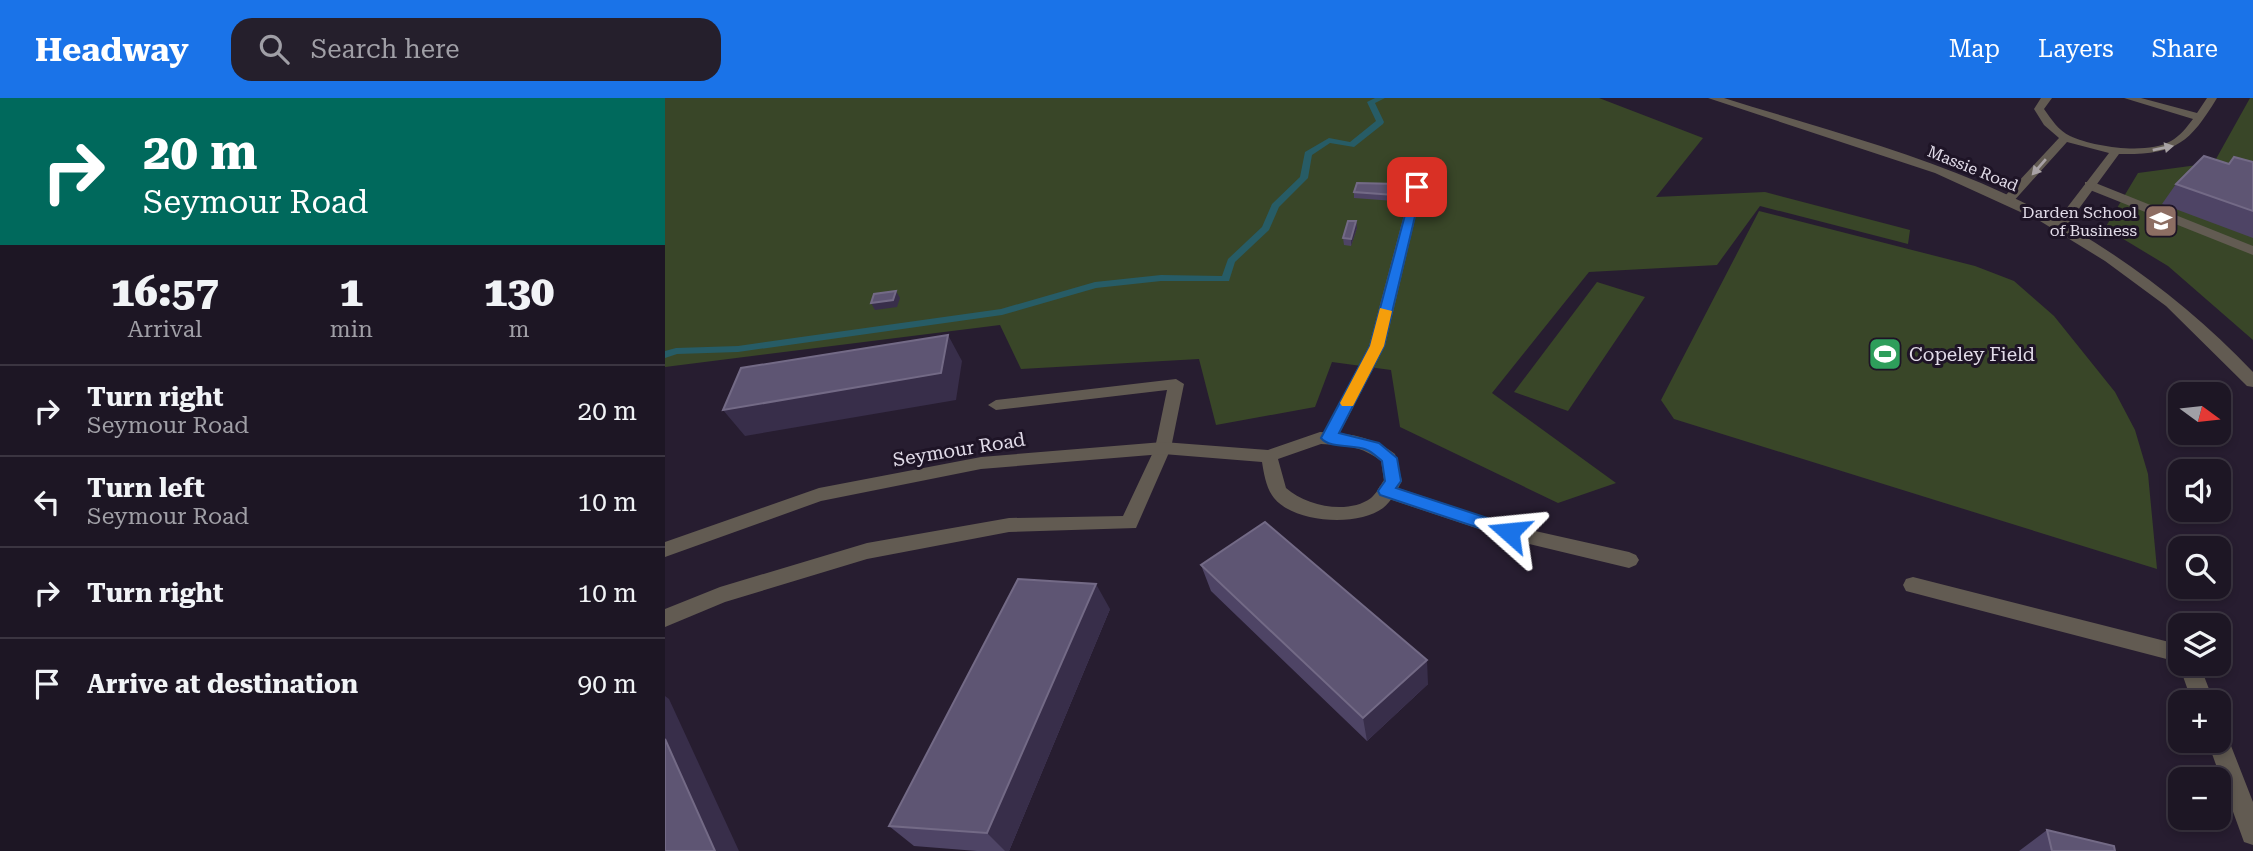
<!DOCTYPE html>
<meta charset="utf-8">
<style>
:root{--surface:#1d1624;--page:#251f2c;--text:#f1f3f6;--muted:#a09fa6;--line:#3b3541;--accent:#1a73e8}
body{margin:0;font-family:"Roboto Serif",serif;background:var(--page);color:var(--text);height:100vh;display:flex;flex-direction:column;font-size:26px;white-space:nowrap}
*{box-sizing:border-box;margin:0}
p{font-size:23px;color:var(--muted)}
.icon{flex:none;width:38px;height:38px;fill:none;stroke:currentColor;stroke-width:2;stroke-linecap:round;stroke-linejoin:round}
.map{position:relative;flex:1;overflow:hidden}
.sheet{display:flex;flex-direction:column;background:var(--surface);width:665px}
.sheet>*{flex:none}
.hud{background:#00695c;color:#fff;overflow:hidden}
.needle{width:46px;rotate:105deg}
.tools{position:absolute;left:1503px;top:284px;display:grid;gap:14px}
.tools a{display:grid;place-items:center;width:63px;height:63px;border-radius:14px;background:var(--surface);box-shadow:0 4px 10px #0003,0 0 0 2px var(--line);font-size:35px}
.pin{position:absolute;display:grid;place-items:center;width:60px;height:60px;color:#fff;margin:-30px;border-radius:14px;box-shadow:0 4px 10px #0006}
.me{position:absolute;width:77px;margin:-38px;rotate:288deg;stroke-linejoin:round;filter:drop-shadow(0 0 5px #0008)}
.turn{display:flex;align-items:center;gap:24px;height:147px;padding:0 28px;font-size:32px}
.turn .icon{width:91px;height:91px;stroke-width:2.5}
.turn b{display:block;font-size:49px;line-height:60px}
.eta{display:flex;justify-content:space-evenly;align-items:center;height:119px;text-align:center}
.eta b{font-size:42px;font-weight:800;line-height:49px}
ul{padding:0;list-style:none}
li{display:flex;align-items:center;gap:21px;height:91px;padding:0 28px;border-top:2px solid var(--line)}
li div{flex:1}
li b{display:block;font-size:26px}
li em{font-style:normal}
header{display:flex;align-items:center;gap:42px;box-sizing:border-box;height:98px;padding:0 35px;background:var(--accent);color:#fff}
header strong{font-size:33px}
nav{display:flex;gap:38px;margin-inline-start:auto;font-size:24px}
.search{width:490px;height:63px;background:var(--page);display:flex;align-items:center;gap:18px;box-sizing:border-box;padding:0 24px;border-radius:21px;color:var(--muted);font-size:26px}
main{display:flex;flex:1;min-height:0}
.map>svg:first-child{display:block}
.green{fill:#394628}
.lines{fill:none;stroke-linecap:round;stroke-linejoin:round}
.stream{fill:#275c66;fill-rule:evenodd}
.service{fill:#625b52;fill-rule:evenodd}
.minor{fill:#625b52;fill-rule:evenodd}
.tertiary{fill:#625b52;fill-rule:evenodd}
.wall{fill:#4e4465}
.shaded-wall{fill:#382e4a}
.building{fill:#5e5573;stroke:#736a86;stroke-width:2}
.oneway{fill:#a8a2a5}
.route{fill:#1a73e8;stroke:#114b97;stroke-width:2}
.slow{fill:#f59e0b}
.labels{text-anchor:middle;stroke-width:6;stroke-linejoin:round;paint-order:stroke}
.far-street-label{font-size:16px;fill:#e2dce9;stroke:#1e1426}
.far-poi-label{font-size:16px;fill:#e2dce9;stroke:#1e1426;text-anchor:end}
.poi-label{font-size:19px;fill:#e2dce9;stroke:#1e1426;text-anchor:start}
.street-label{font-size:19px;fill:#e2dce9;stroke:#1e1426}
</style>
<header>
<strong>Headway</strong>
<div class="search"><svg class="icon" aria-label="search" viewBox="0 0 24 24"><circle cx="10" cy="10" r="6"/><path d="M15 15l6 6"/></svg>Search here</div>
<nav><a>Map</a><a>Layers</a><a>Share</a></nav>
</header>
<main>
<section class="sheet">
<div class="hud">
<div class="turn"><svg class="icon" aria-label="right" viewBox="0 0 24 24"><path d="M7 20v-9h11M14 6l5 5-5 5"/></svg><div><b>20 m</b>Seymour Road</div></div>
</div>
<div class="eta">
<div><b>16:57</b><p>Arrival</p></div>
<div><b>1</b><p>min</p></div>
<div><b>130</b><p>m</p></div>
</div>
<ul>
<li><svg class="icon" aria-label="right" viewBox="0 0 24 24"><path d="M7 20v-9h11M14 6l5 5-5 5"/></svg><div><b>Turn right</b><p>Seymour Road</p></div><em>20 m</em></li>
<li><svg class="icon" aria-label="left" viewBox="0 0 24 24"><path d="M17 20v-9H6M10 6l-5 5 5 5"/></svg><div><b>Turn left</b><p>Seymour Road</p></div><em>10 m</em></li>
<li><svg class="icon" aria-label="right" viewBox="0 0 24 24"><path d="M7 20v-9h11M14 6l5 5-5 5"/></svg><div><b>Turn right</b></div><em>10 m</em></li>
<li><svg class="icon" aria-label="arrive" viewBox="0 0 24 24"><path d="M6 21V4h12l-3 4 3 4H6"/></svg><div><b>Arrive at destination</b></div><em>90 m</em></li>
</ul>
</section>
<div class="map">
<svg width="1588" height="753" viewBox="0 0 1588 753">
<rect width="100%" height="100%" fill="#271d30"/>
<!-- green -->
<path class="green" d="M 0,0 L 934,0 L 1038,40 L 991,99 L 1100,94 L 1245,132 L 1243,146 L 1095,108 L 1052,167 L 924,174 L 827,295 L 951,385 L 893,405 L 735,329 L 726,272 L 667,264 L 650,309 L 551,327 L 534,261 L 356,271 L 335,227 L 0,269 Z
M 1585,0 L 1588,0 L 1588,242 L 1503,168 L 1440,130 L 1473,75 L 1540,66 L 1551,61 Z
M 1094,113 L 1310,168 L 1349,183 L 1389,218 L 1450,294 L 1470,332 L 1483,376 L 1492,471 L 1009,321 L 996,302 Z
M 932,184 L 980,199 L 903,313 L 849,294 Z"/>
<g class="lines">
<!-- stream -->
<path class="stream" d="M 710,0 L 720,0 L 710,5 L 719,24 L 718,26 L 689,49 L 665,45 L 647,57 L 643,80 L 614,109 L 604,132 L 570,164 L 564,183 L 496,183 L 431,190 L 337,217 L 73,254 L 12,256 L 0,260 L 0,253 L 11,250 L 73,248 L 336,211 L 430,184 L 496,177 L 557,178 L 563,161 L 597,129 L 607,106 L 635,79 L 640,54 L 664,40 L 685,44 L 711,23 L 702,4 Z"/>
<!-- service -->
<path class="service" d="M 754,60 L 764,62 L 720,248 L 670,344 L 658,344 L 656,340 L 704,248 Z
M 1420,84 L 1428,84 L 1588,148 L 1588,157 L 1420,90 Z
M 511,281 L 519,286 L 506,350 L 471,430 L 344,434 L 202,461 L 60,504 L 0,529 L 0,511 L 55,489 L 202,445 L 344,420 L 458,418 L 490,350 L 502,292 L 331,312 L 323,307 L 331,302 Z
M 721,386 L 844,427 L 964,454 L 971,457 L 974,462 L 971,467 L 964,470 L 844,441 L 715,398 L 712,393 L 715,388 Z
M 1248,479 L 1516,547 L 1516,565 L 1534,565 L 1549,604 L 1527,604 L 1513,564 L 1241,493 L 1238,487 L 1241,481 Z
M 1554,632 L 1561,635 L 1588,704 L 1588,747 L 1579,744 L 1542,642 L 1554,642 Z"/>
<!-- minor -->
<path class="minor" d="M 1376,0 L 1387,0 L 1379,11 C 1386,21 1394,33 1405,38 C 1429,49 1482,57 1506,43 C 1515,38 1522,29 1528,21 L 1459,0 L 1476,0 L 1532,15 L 1542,0 L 1552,0 C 1524,46 1510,57 1454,56 L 1399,131 L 1394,132 L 1388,128 L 1444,55 L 1402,44 L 1347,105 L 1339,105 L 1339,99 L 1394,40 L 1379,27 L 1369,11 Z
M 655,334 C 683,335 707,338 730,356 L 737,383 C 732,392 726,404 718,410 C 693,429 629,425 609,400 C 601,390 599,376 597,364 L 498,356 L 316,371 L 156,403 L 0,459 L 0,444 L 154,390 L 316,359 L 498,344 L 603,352 ZM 656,346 C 679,347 697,348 716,363 L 719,382 C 715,388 711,396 706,400 C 683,417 641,408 621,390 L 613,361 Z"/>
<!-- tertiary -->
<path class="tertiary" d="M 1043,0 L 1059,0 C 1145,27 1233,50 1316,85 C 1419,129 1511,193 1588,274 L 1588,289 L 1582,288 L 1501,208 L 1440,163 L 1375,123 L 1270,75 Z"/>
</g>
<!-- wall -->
<path class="wall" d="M 1588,63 L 1588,140 L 1497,106 L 1511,86 L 1564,66 L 1587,64 Z
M 734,93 L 729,103 L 689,100 L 689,94 Z
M 691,123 L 692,130 L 686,148 L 679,147 L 678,140 Z
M 536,467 L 763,586 L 702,643 L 546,493 Z
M 445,511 L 344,753 L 312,753 L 249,748 L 224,728 Z
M 1382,732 L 1450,753 L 1354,753 Z"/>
<!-- shaded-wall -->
<path class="shaded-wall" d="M 733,86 L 734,93 L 729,103 L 729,97 Z
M 691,123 L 692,130 L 686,148 L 686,141 Z
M 231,193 L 235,200 L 232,209 L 210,212 L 206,205 Z
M 283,237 L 297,263 L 291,302 L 80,338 L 58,312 Z
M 431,486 L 445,511 L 344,753 L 340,753 L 322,735 Z
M 762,562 L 763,586 L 702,643 L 698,620 Z
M 0,598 L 4,601 L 74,753 L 50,753 L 0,641 Z"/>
<!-- building -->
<path class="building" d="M 1539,58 L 1564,66 L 1569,59 L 1588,64 L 1588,113 L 1511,86 Z
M 692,85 L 733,86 L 729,97 L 689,94 Z
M 683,123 L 691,123 L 686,141 L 678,140 Z
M 231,193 L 228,202 L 206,205 L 209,196 Z
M 283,237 L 276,275 L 58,312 L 76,270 Z
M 600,424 L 762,562 L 698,620 L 536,467 Z
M 353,481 L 431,486 L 322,735 L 224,728 Z
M 0,641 L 50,753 L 0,753 Z
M 1382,732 L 1449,748 L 1450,753 L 1387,753 Z"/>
<!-- one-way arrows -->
<defs><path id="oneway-solid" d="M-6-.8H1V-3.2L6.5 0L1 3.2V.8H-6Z" transform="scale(1.75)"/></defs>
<g class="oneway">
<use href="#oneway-solid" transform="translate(1498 50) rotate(-12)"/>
<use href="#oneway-solid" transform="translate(1374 69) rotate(131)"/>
</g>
<!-- route -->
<path class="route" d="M 748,87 L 757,89 L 719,248 L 674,335 L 714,345 L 732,360 L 736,383 L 731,390 L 850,429 L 853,434 L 844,440 L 715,397 L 713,393 L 720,383 L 717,363 C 712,359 707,354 702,352 C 688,346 665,351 656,340 L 705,248 Z"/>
<!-- slow -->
<path class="slow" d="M 715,210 L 727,213 L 719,248 L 688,308 L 677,308 L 675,305 L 705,248 Z"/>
<!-- icons -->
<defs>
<symbol id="university-square" viewBox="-11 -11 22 22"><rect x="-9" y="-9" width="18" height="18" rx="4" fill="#8d6e63" stroke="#1e1426"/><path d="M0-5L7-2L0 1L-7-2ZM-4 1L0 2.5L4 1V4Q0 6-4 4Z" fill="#fff"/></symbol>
<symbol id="stadium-square" viewBox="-11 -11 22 22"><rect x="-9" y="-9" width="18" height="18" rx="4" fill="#2e9e5b" stroke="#1e1426"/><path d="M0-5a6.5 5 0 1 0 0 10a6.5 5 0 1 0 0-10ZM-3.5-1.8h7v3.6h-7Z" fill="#fff"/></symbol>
</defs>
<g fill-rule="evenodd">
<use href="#university-square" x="1477" y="104" width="38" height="38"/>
<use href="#stadium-square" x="1201" y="237" width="38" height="38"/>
</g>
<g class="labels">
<!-- far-street labels -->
<g class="far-street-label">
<text transform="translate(1308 70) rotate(22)" y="6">Massie Road</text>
</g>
<!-- far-poi labels -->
<g class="far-poi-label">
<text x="1472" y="120">Darden School<tspan x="1472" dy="18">of Business</tspan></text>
</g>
<!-- poi labels -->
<g class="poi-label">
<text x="1244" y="263">Copeley Field</text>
</g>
<!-- street labels -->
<g class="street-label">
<text transform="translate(294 351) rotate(-9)" y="7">Seymour Road</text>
</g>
</g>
</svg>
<div class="tools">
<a><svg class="needle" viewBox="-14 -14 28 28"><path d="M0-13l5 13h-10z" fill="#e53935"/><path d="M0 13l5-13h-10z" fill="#a09fa6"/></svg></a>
<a><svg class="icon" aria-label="sound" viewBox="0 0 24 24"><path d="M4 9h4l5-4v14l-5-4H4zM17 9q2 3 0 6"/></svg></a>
<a><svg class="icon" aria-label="search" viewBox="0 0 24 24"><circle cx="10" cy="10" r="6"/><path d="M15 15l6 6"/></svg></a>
<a><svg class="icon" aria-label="layers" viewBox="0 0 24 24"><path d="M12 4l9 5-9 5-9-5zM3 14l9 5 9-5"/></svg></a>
<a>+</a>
<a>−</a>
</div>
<div class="pin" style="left:752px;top:89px;background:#d93025"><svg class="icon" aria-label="arrive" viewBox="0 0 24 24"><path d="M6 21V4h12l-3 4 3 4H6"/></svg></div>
<svg class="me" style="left:844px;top:434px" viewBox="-20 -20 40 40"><path d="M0-17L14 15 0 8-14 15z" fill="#1a73e8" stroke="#fff" stroke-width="4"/></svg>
</div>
</main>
